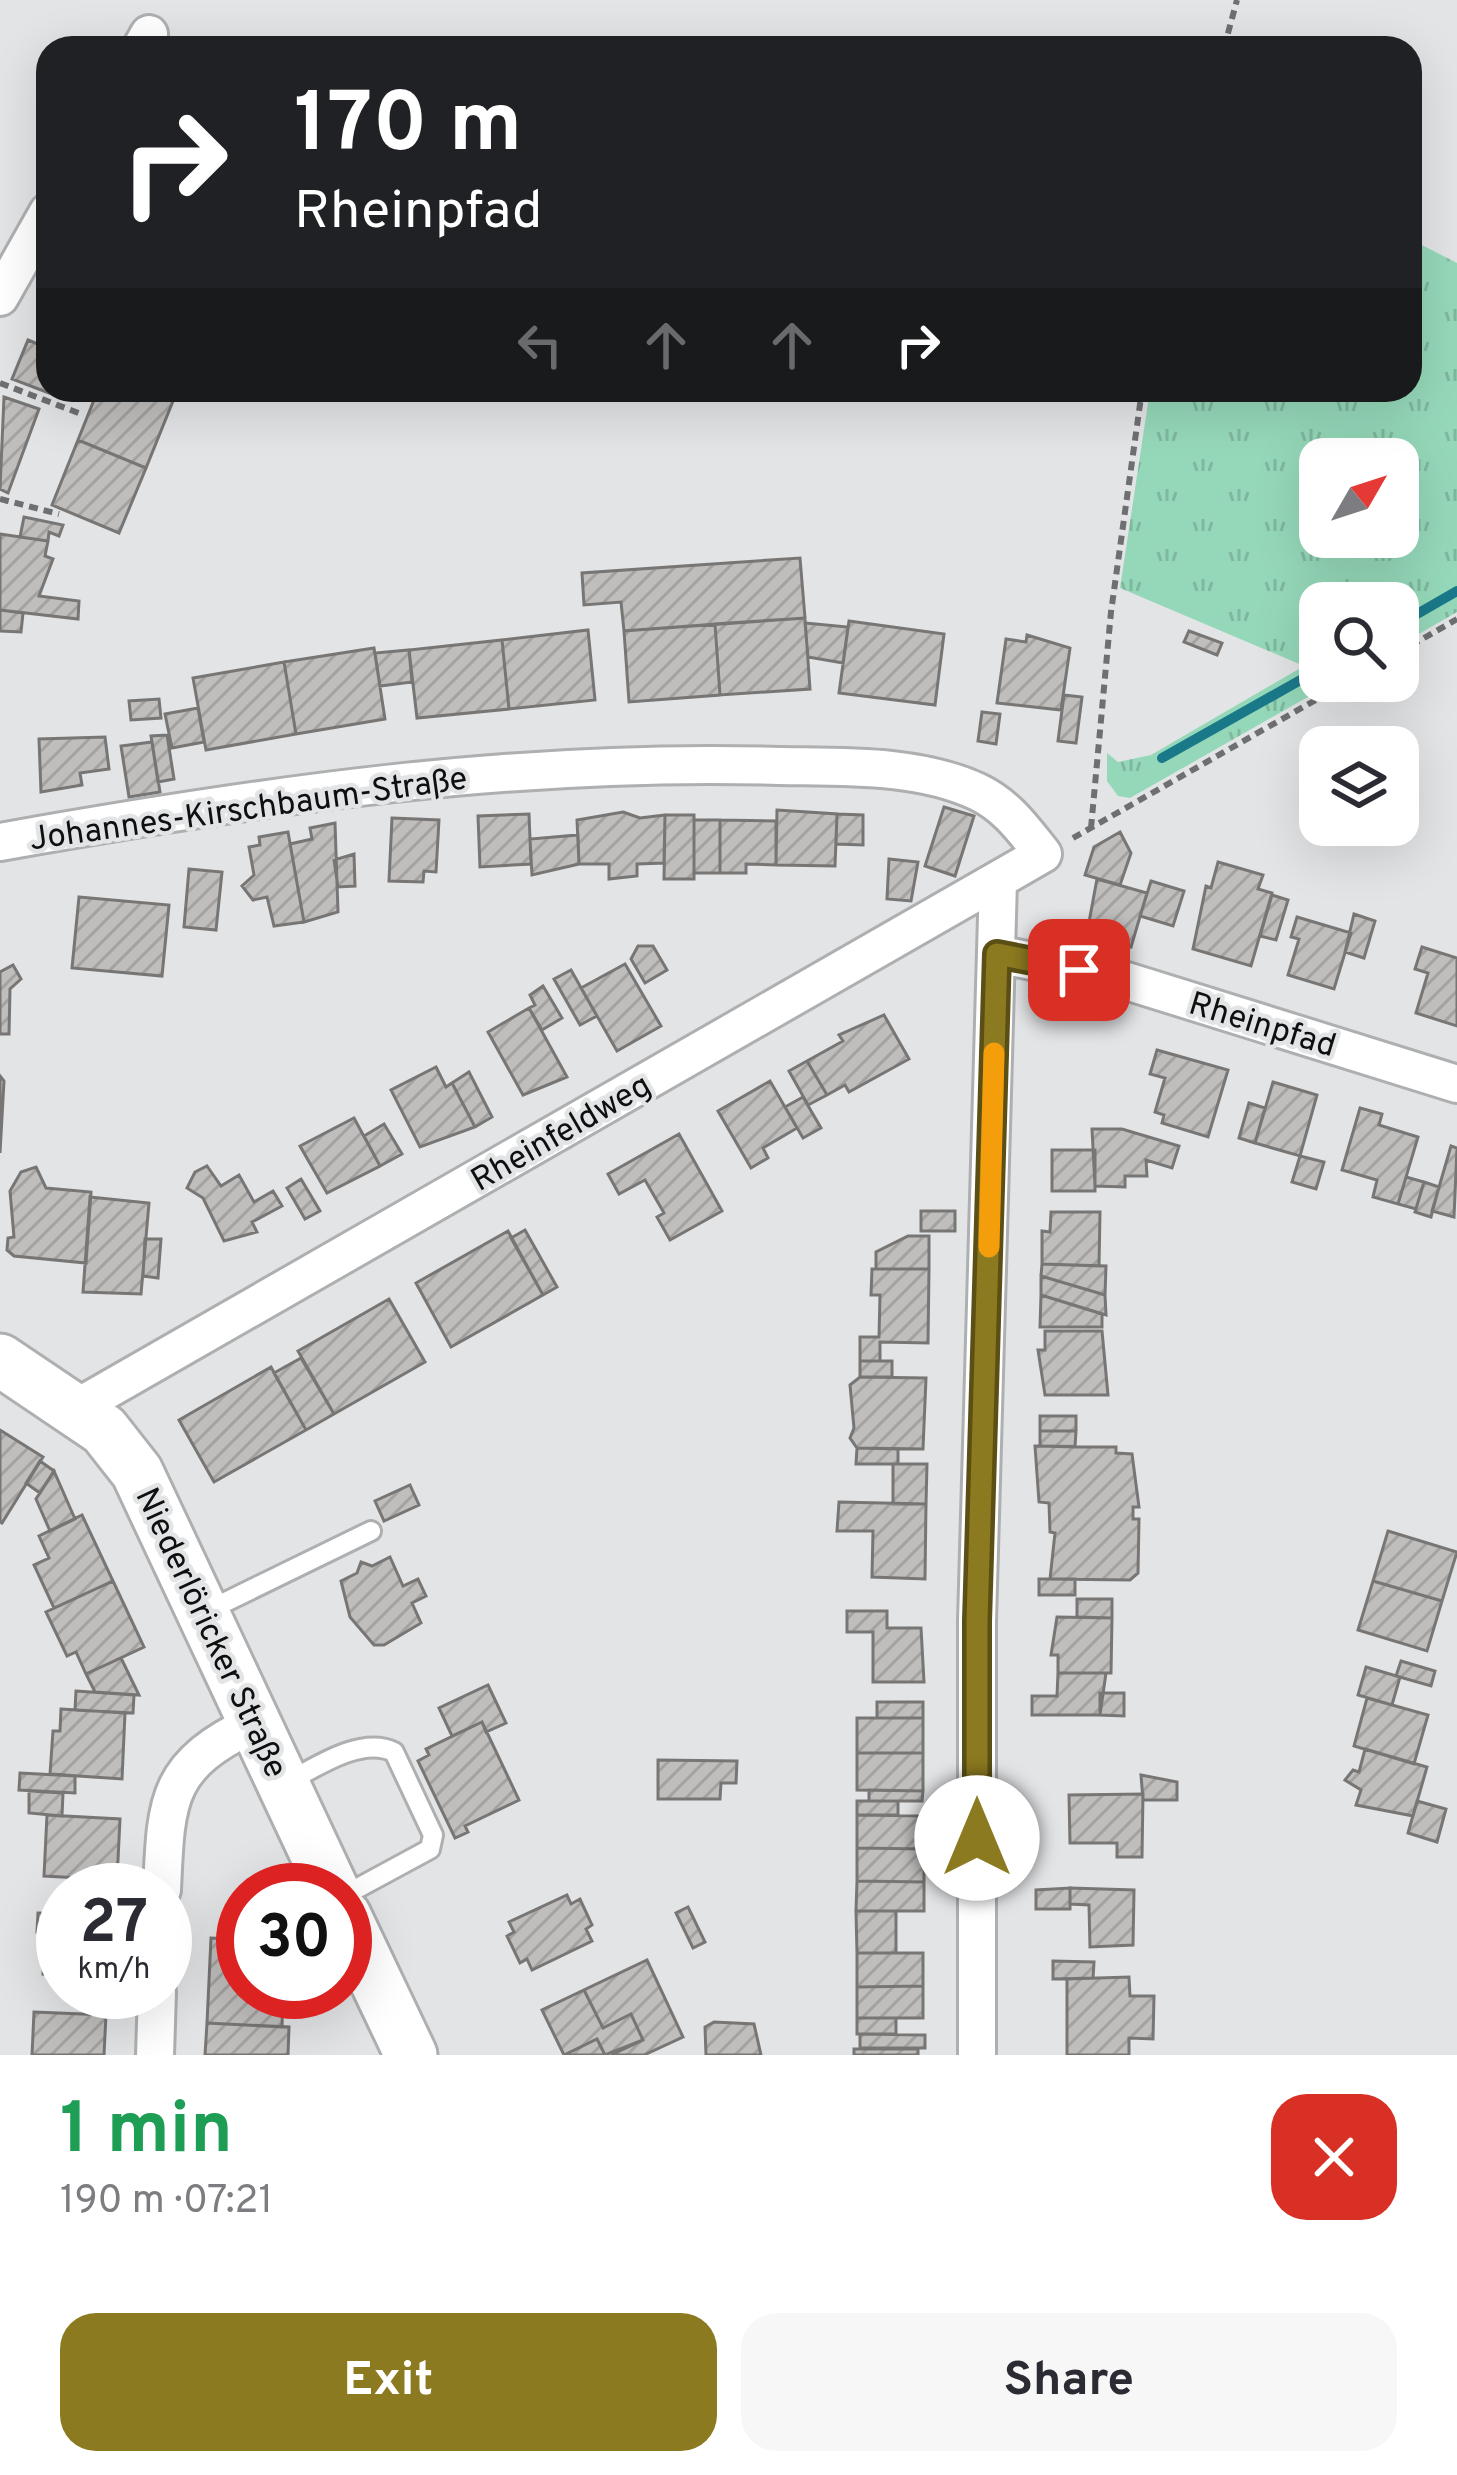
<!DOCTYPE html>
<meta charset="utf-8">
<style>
:root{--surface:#fff;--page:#f7f7f7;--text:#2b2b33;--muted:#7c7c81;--accent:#8c7a20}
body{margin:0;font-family:Overpass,sans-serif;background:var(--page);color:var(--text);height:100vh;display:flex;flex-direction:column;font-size:45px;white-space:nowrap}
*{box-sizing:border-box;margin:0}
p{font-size:39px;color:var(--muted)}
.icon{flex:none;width:66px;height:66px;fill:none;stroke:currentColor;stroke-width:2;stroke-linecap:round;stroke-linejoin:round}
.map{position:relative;height:2055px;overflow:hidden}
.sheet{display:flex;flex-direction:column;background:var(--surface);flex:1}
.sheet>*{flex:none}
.guide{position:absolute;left:36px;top:36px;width:1386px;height:366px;border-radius:36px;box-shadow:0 12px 48px #0002;background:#202124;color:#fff;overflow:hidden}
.needle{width:78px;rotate:51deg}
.buttons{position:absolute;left:1299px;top:438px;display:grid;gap:24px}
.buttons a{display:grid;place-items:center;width:120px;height:120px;border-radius:24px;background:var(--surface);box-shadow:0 12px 48px #0002;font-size:60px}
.speed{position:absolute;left:36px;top:1863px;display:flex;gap:24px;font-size:60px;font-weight:700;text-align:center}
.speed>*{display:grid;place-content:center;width:156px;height:156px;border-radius:50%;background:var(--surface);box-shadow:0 12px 48px #0002;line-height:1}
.speed small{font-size:30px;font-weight:400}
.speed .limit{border:18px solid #d22;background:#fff;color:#111}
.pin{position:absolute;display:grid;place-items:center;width:102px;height:102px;color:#fff;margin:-51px;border-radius:24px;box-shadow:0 6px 18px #0006}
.me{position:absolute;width:132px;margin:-66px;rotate:0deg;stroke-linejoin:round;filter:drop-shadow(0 0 9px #0008)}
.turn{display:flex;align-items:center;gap:42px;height:252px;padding:0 60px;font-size:54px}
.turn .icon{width:156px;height:156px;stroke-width:2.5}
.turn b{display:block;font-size:84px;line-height:102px}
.lanes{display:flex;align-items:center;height:114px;padding:0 60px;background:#0003;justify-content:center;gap:60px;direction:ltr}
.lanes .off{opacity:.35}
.round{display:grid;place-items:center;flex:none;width:126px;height:126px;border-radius:36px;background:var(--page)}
.head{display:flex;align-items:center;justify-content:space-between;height:204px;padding:0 60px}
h1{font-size:72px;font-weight:700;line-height:90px;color:#1e9e55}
.primary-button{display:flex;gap:24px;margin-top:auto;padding:24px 60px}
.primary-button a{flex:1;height:138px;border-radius:36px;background:var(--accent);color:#fff;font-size:48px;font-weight:700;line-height:138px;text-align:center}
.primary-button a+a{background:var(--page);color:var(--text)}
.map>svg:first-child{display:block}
.grass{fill:url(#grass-tufts);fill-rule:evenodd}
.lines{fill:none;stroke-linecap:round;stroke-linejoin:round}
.stream{stroke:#1a7989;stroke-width:10}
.building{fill:url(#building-hatch);stroke:#787675;stroke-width:3}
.lane-casing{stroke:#aeafb0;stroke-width:24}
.street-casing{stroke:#aeafb0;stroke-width:42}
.secondary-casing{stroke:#aeafb0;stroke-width:57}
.path{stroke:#6e6f70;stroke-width:6;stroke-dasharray:9 6;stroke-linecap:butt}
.lane{stroke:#fff;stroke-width:18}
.street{stroke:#fff;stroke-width:36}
.secondary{stroke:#fff;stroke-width:51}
.route-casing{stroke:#5b4f15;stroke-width:30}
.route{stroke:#8c7a20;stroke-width:21}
.slow{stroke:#f59e0b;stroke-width:21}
.labels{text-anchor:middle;stroke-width:9;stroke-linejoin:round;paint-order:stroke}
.street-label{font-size:33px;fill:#0e0f0f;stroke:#e3e4e6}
</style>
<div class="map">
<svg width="1457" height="2055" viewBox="0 0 1457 2055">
<defs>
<pattern id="grass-tufts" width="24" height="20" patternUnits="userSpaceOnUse" patternTransform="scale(3)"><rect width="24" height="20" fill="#95d8b9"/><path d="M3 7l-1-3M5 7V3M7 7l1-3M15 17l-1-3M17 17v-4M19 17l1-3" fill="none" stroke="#7fb89e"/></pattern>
<pattern id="building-hatch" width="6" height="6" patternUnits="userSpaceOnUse" patternTransform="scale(3)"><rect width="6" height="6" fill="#bfbebc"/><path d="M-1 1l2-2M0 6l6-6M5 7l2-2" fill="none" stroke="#a3a2a0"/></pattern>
</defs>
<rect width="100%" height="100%" fill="#e3e4e6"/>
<!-- grass -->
<path class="grass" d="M 1410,239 L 1457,263 L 1457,612 L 1398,646 L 1398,603 L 1320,603 L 1320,681 L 1336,681 L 1130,798 L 1118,796 L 1107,781 L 1107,753 L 1118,762 L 1151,755 L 1304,666 L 1120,588 L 1150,390 L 1410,390 ZM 1320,459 L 1398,459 L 1398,537 L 1320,537 Z"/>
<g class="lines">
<!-- stream -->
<path class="stream" d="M 1398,625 L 1457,591
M 1162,758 L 1320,669"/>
</g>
<!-- building -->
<path class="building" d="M 28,340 L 48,348 L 49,393 L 12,379 Z
M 98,390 L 148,390 L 173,401 L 146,468 L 78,440 Z
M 4,397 L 39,409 L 8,493 L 0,489 Z
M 78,440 L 146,468 L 119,533 L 52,505 Z
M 24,517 L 63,525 L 59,536 L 49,532 L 48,541 L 20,537 Z
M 0,534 L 48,541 L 45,556 L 53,559 L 39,596 L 79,601 L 78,619 L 0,610 Z
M 800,558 L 805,618 L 624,631 L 621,602 L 584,605 L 582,573 Z
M 0,610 L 23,613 L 21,632 L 0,631 Z
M 805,618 L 810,689 L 720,695 L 715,624 Z
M 849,621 L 944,634 L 935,705 L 839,693 Z
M 805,623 L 848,627 L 843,663 L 808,657 Z
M 715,624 L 720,695 L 629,702 L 624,631 Z
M 588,630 L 595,700 L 509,709 L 502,640 Z
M 1189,631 L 1222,643 L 1217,655 L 1184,642 Z
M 1027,635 L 1070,648 L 1061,710 L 997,703 L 1006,639 L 1026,642 Z
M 502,640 L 509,709 L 417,718 L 409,650 Z
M 374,648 L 385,719 L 296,734 L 284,662 Z
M 409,650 L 412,682 L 380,686 L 375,653 Z
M 284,662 L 296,734 L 206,750 L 193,678 Z
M 1064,695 L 1082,697 L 1076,743 L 1058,741 Z
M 159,699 L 161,718 L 131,720 L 129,701 Z
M 198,708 L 204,742 L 172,748 L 165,714 Z
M 982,712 L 1000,714 L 996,744 L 978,741 Z
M 167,735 L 174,779 L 158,782 L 151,736 Z
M 105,737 L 109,769 L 80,773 L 82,785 L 41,792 L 39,739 Z
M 152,742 L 160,792 L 129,797 L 121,746 Z
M 944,807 L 974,816 L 955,876 L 925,866 Z
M 777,810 L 837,814 L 835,866 L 776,865 Z
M 623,812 L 640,818 L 665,815 L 664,863 L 637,864 L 637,876 L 609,879 L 609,864 L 579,864 L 577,820 Z
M 529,814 L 531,864 L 480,867 L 478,816 Z
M 837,814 L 863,815 L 863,845 L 836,844 Z
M 665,815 L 694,815 L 694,879 L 664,879 Z
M 392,818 L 439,820 L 436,872 L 424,871 L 423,882 L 389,881 Z
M 694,820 L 720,820 L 720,873 L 694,873 Z
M 720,820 L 776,821 L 776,865 L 746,864 L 746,873 L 720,873 Z
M 335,823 L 338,912 L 304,922 L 290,844 L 312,839 L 310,828 Z
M 288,832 L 304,922 L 274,926 L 267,897 L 253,900 L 242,886 L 254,875 L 249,847 L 260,845 L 259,837 Z
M 1120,832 L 1131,853 L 1120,885 L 1085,875 L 1094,847 Z
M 578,835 L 579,864 L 532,875 L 530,839 Z
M 354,854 L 355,886 L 338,887 L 334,860 Z
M 889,859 L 918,862 L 911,901 L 887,899 Z
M 1218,862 L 1263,875 L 1258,889 L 1272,893 L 1251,966 L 1193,949 L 1206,886 L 1211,888 Z
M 189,869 L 222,872 L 216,930 L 184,927 Z
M 1097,879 L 1147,893 L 1131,947 L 1087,933 Z
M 1151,881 L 1184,891 L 1173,926 L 1140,916 Z
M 1272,895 L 1288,900 L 1276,940 L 1260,936 Z
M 79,897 L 169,905 L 162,976 L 72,968 Z
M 1354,914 L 1375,921 L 1364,958 L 1345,952 Z
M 1297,917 L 1351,933 L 1334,989 L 1288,975 L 1299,939 L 1291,937 Z
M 638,946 L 653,946 L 667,970 L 645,983 L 631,959 Z
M 1422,947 L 1457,958 L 1457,1026 L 1416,1013 L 1428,973 L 1415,969 Z
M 625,964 L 661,1026 L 617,1051 L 581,988 Z
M 13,965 L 21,979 L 10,989 L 9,1034 L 0,1034 L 0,972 Z
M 571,970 L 597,1016 L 580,1025 L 554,979 Z
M 543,986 L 562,1018 L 542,1030 L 529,1008 L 535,1005 L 530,995 Z
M 529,1008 L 567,1077 L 523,1095 L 488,1032 Z
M 884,1015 L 909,1059 L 849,1092 L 845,1085 L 827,1095 L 807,1061 L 843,1041 L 839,1035 Z
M 1157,1050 L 1228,1070 L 1208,1137 L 1162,1123 L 1164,1115 L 1155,1112 L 1165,1078 L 1150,1074 Z
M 807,1061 L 827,1095 L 808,1105 L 789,1071 Z
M 436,1067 L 446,1087 L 452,1083 L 475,1127 L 420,1147 L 391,1090 Z
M 469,1072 L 492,1117 L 475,1127 L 452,1083 Z
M 0,1076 L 4,1081 L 0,1153 Z
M 770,1081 L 797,1128 L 763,1148 L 768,1158 L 751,1168 L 718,1111 Z
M 1273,1082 L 1317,1095 L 1300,1156 L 1255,1143 Z
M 803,1097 L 821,1128 L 803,1138 L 785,1107 Z
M 1249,1103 L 1265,1108 L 1255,1143 L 1239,1138 Z
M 1360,1108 L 1382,1114 L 1379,1125 L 1418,1137 L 1398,1204 L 1373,1197 L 1377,1180 L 1342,1170 Z
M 354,1118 L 380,1166 L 327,1193 L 300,1146 Z
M 384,1124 L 402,1154 L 380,1166 L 364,1136 Z
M 1092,1129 L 1122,1129 L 1179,1146 L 1172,1168 L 1146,1160 L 1147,1176 L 1125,1176 L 1125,1187 L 1095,1186 Z
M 679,1134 L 722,1211 L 670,1240 L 657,1217 L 664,1213 L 645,1180 L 619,1194 L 608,1174 Z
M 1451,1146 L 1457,1148 L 1454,1217 L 1432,1211 Z
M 1052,1150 L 1095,1150 L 1095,1191 L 1052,1191 Z
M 1300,1156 L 1324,1162 L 1316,1189 L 1292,1182 Z
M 207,1166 L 221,1186 L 239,1175 L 254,1202 L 273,1191 L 282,1206 L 252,1222 L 257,1232 L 224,1241 L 203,1198 L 187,1188 L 195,1172 Z
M 36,1167 L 46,1188 L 91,1192 L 86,1263 L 14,1256 L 7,1250 L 8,1238 L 14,1237 L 10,1191 L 21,1172 Z
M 1406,1177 L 1424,1182 L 1416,1209 L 1398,1204 Z
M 301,1179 L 320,1211 L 305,1219 L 287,1188 Z
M 1424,1182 L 1439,1187 L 1431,1217 L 1415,1212 Z
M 90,1197 L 149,1203 L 141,1294 L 83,1292 Z
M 921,1211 L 955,1211 L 955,1231 L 921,1231 Z
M 1051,1212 L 1100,1212 L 1099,1266 L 1042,1264 L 1042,1231 L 1050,1232 Z
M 525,1230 L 557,1287 L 543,1295 L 511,1238 Z
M 508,1231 L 543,1295 L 451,1347 L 416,1283 Z
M 908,1236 L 929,1236 L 929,1269 L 876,1269 L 876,1252 Z
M 145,1239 L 161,1239 L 158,1278 L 143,1276 Z
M 1042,1264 L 1106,1266 L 1105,1295 L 1041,1276 Z
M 872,1269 L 929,1269 L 928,1343 L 880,1342 L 880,1361 L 860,1361 L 860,1337 L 879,1337 L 880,1295 L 871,1295 Z
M 1041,1276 L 1105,1295 L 1106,1315 L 1041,1295 Z
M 1041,1295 L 1102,1314 L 1102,1327 L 1040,1327 Z
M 389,1299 L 425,1362 L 334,1414 L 298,1351 Z
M 1045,1331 L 1102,1331 L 1108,1395 L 1045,1395 L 1038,1350 L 1045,1350 Z
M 301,1358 L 334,1414 L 306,1430 L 274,1373 Z
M 860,1361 L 892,1361 L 892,1377 L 860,1377 Z
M 271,1367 L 306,1430 L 214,1482 L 179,1420 Z
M 860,1377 L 926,1378 L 923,1449 L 857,1448 L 850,1438 L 854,1428 L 850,1385 Z
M 1040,1416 L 1076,1416 L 1076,1431 L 1040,1431 Z
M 0,1430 L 43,1457 L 2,1523 L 0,1522 Z
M 1040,1431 L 1076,1431 L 1075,1447 L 1040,1446 Z
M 1035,1446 L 1116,1447 L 1116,1453 L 1132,1454 L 1139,1507 L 1133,1507 L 1133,1519 L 1139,1519 L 1138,1573 L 1130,1580 L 1050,1579 L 1055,1533 L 1050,1532 L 1049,1503 L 1039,1502 Z
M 857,1448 L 898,1449 L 898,1464 L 856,1464 Z
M 40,1461 L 54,1471 L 40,1493 L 26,1483 Z
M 893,1464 L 927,1464 L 926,1504 L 893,1504 Z
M 54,1471 L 75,1519 L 50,1531 L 36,1499 Z
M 410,1485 L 419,1505 L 384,1521 L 375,1501 Z
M 839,1502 L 926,1504 L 925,1579 L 872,1577 L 873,1531 L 837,1531 Z
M 82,1515 L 113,1581 L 54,1608 L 34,1565 L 49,1558 L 39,1536 Z
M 1388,1531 L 1457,1552 L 1442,1601 L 1373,1581 Z
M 390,1557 L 403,1586 L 418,1579 L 426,1596 L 412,1603 L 421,1623 L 384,1645 L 374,1645 L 350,1617 L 341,1581 L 357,1573 L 361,1562 L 372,1566 Z
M 1039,1579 L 1075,1579 L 1075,1595 L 1039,1595 Z
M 113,1581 L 144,1647 L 86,1674 L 76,1652 L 67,1656 L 46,1612 Z
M 1373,1581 L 1442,1601 L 1427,1651 L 1358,1630 Z
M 1077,1599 L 1112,1599 L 1112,1618 L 1077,1617 Z
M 847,1611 L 887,1611 L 887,1628 L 921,1628 L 924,1682 L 873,1682 L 873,1632 L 847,1632 Z
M 1057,1617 L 1112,1618 L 1111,1673 L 1058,1673 L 1058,1655 L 1051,1655 Z
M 121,1658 L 139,1695 L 95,1692 L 86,1674 Z
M 1401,1661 L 1435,1671 L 1431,1686 L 1396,1676 Z
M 1366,1667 L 1400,1677 L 1392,1705 L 1358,1695 Z
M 1058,1673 L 1106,1673 L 1100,1715 L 1032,1715 L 1032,1696 L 1057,1696 Z
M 488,1685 L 506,1723 L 486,1732 L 482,1722 L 452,1736 L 439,1708 Z
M 76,1691 L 134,1695 L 133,1713 L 75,1710 Z
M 1100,1693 L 1124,1693 L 1124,1716 L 1100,1715 Z
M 1367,1698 L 1428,1715 L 1414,1764 L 1354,1746 Z
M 877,1702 L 923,1702 L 923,1718 L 877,1718 Z
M 61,1709 L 125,1713 L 122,1779 L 50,1774 L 53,1731 L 60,1731 Z
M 857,1718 L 923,1718 L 923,1753 L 857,1753 Z
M 482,1722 L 519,1800 L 465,1826 L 468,1832 L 455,1838 L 418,1761 L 429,1755 L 426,1749 Z
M 1365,1749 L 1427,1767 L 1413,1816 L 1356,1805 L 1361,1790 L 1345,1780 L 1353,1770 L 1359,1772 Z
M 857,1753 L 923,1753 L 923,1791 L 857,1790 Z
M 658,1760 L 737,1761 L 736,1783 L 721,1783 L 720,1799 L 658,1799 Z
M 20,1773 L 75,1776 L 75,1793 L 19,1790 Z
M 1141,1775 L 1177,1782 L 1177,1800 L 1143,1800 Z
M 869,1790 L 923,1791 L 922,1801 L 869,1801 Z
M 29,1791 L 63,1793 L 62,1816 L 29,1813 Z
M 1143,1794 L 1142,1857 L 1117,1857 L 1117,1843 L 1070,1843 L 1069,1795 Z
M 857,1801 L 898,1801 L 898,1815 L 857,1815 Z
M 1417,1801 L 1446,1809 L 1437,1842 L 1408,1833 Z
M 47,1815 L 120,1819 L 117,1880 L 44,1876 Z
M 857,1815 L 925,1816 L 924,1849 L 857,1848 Z
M 857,1848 L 924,1849 L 924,1882 L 857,1881 Z
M 857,1881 L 924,1882 L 924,1911 L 856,1911 Z
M 1070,1888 L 1134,1890 L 1133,1945 L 1090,1947 L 1089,1905 L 1070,1904 Z
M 1070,1888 L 1070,1909 L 1036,1909 L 1036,1890 Z
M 567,1895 L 571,1904 L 580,1899 L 592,1925 L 586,1929 L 592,1941 L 532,1970 L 527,1959 L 520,1963 L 507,1936 L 514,1932 L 509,1922 Z
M 688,1907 L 705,1942 L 693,1948 L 676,1913 Z
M 856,1911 L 896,1911 L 896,1953 L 857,1953 Z
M 38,1913 L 63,1914 L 63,1975 L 43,1974 L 45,1932 L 37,1932 Z
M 211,1938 L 243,1940 L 243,1992 L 283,1992 L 282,2027 L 207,2023 Z
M 857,1953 L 923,1953 L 923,1986 L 857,1987 Z
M 647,1960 L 683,2037 L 644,2055 L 611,2055 L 643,2040 L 631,2014 L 603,2028 L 584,1990 Z
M 1053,1961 L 1094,1962 L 1093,1978 L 1053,1979 Z
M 1129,1977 L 1130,1996 L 1154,1996 L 1153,2039 L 1129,2038 L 1129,2055 L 1067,2055 L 1067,1979 Z
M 923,1986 L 923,2018 L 857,2018 L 857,1987 Z
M 584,1990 L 603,2028 L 631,2014 L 643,2040 L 605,2055 L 597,2039 L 564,2055 L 542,2010 Z
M 34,2012 L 106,2015 L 104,2055 L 32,2055 Z
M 857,2018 L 896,2018 L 896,2034 L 857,2034 Z
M 714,2022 L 754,2024 L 761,2055 L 706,2055 L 705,2027 Z
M 207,2023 L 289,2027 L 288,2055 L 205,2055 Z
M 860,2034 L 925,2035 L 925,2048 L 860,2048 Z
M 597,2039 L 605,2055 L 564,2055 Z
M 854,2049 L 918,2049 L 918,2055 L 854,2055 Z"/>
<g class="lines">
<defs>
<path id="lane" d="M 205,1612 L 371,1531
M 288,1782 C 317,1766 362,1736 394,1752 L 433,1835 L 430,1849 L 345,1895"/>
<path id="street" d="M 141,48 L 149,34
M 0,297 L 48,212
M 0,842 C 258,796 517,758 780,766 C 844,767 919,764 978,792 C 1007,806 1023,829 1043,854 L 76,1408
M 997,954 L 1120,979 L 1457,1084
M 162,1890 C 166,1798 166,1765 255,1723
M 155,2055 L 157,1992
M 977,2055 L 977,1621 L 998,881"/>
<path id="secondary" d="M 0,1360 L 104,1430 L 137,1472 L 333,1890
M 345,1916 L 411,2055"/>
</defs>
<!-- lane casing -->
<use href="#lane" class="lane-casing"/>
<!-- street casing -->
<use href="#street" class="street-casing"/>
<!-- secondary casing -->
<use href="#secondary" class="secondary-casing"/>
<!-- path -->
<path class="path" d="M 1224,48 L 1237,0
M 0,383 L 81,414
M 0,499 L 59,514
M 1398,653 L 1457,619
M 1091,828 L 1111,612 L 1142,390
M 1073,838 L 1349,681"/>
<!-- lane -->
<use href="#lane" class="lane"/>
<!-- street -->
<use href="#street" class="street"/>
<!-- secondary -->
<use href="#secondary" class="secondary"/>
</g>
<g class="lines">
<defs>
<path id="route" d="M 977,1838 L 977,1621 L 997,954 L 1079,970"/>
</defs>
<!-- route casing -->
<use href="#route" class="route-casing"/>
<!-- route -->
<use href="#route" class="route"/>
<!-- slow -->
<path class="slow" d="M 989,1247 L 994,1053"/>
</g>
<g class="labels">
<!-- street labels -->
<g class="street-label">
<text transform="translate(248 807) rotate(-8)" y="12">Johannes-Kirschbaum-Straße</text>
<text transform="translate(1263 1023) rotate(17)" y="12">Rheinpfad</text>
<text transform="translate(560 1131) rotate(-30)" y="12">Rheinfeldweg</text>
<text transform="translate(213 1632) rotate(65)" y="12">Niederlöricker Straße</text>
</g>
</g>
</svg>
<div class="buttons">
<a><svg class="needle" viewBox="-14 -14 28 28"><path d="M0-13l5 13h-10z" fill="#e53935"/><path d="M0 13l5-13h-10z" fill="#7c7c81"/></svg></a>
<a><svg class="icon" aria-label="search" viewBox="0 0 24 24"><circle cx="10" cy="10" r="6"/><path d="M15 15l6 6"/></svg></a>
<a><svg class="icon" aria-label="layers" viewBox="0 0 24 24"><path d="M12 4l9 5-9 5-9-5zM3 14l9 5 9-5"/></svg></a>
</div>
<div class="speed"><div>27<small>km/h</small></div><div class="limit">30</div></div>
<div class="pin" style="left:1079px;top:970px;background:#d93025"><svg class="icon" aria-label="arrive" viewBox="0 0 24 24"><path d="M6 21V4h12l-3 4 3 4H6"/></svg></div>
<svg class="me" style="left:977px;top:1838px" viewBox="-20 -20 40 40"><circle r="19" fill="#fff"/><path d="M0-13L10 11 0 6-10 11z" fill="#8c7a20"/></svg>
<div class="guide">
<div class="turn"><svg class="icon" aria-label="right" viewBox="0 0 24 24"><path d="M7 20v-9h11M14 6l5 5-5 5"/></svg><div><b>170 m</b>Rheinpfad</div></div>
<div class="lanes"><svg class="icon off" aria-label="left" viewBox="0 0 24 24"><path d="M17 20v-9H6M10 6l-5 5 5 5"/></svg><svg class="icon off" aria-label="ahead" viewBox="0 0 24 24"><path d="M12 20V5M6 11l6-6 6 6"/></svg><svg class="icon off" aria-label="ahead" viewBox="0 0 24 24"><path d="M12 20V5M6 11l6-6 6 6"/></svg><svg class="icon" aria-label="right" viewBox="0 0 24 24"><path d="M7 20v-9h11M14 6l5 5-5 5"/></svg></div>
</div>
</div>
<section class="sheet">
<div class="head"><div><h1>1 min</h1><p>190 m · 07:21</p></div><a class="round" style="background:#d93025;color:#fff"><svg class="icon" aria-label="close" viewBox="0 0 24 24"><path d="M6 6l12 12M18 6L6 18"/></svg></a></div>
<div class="primary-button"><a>Exit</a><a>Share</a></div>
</section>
